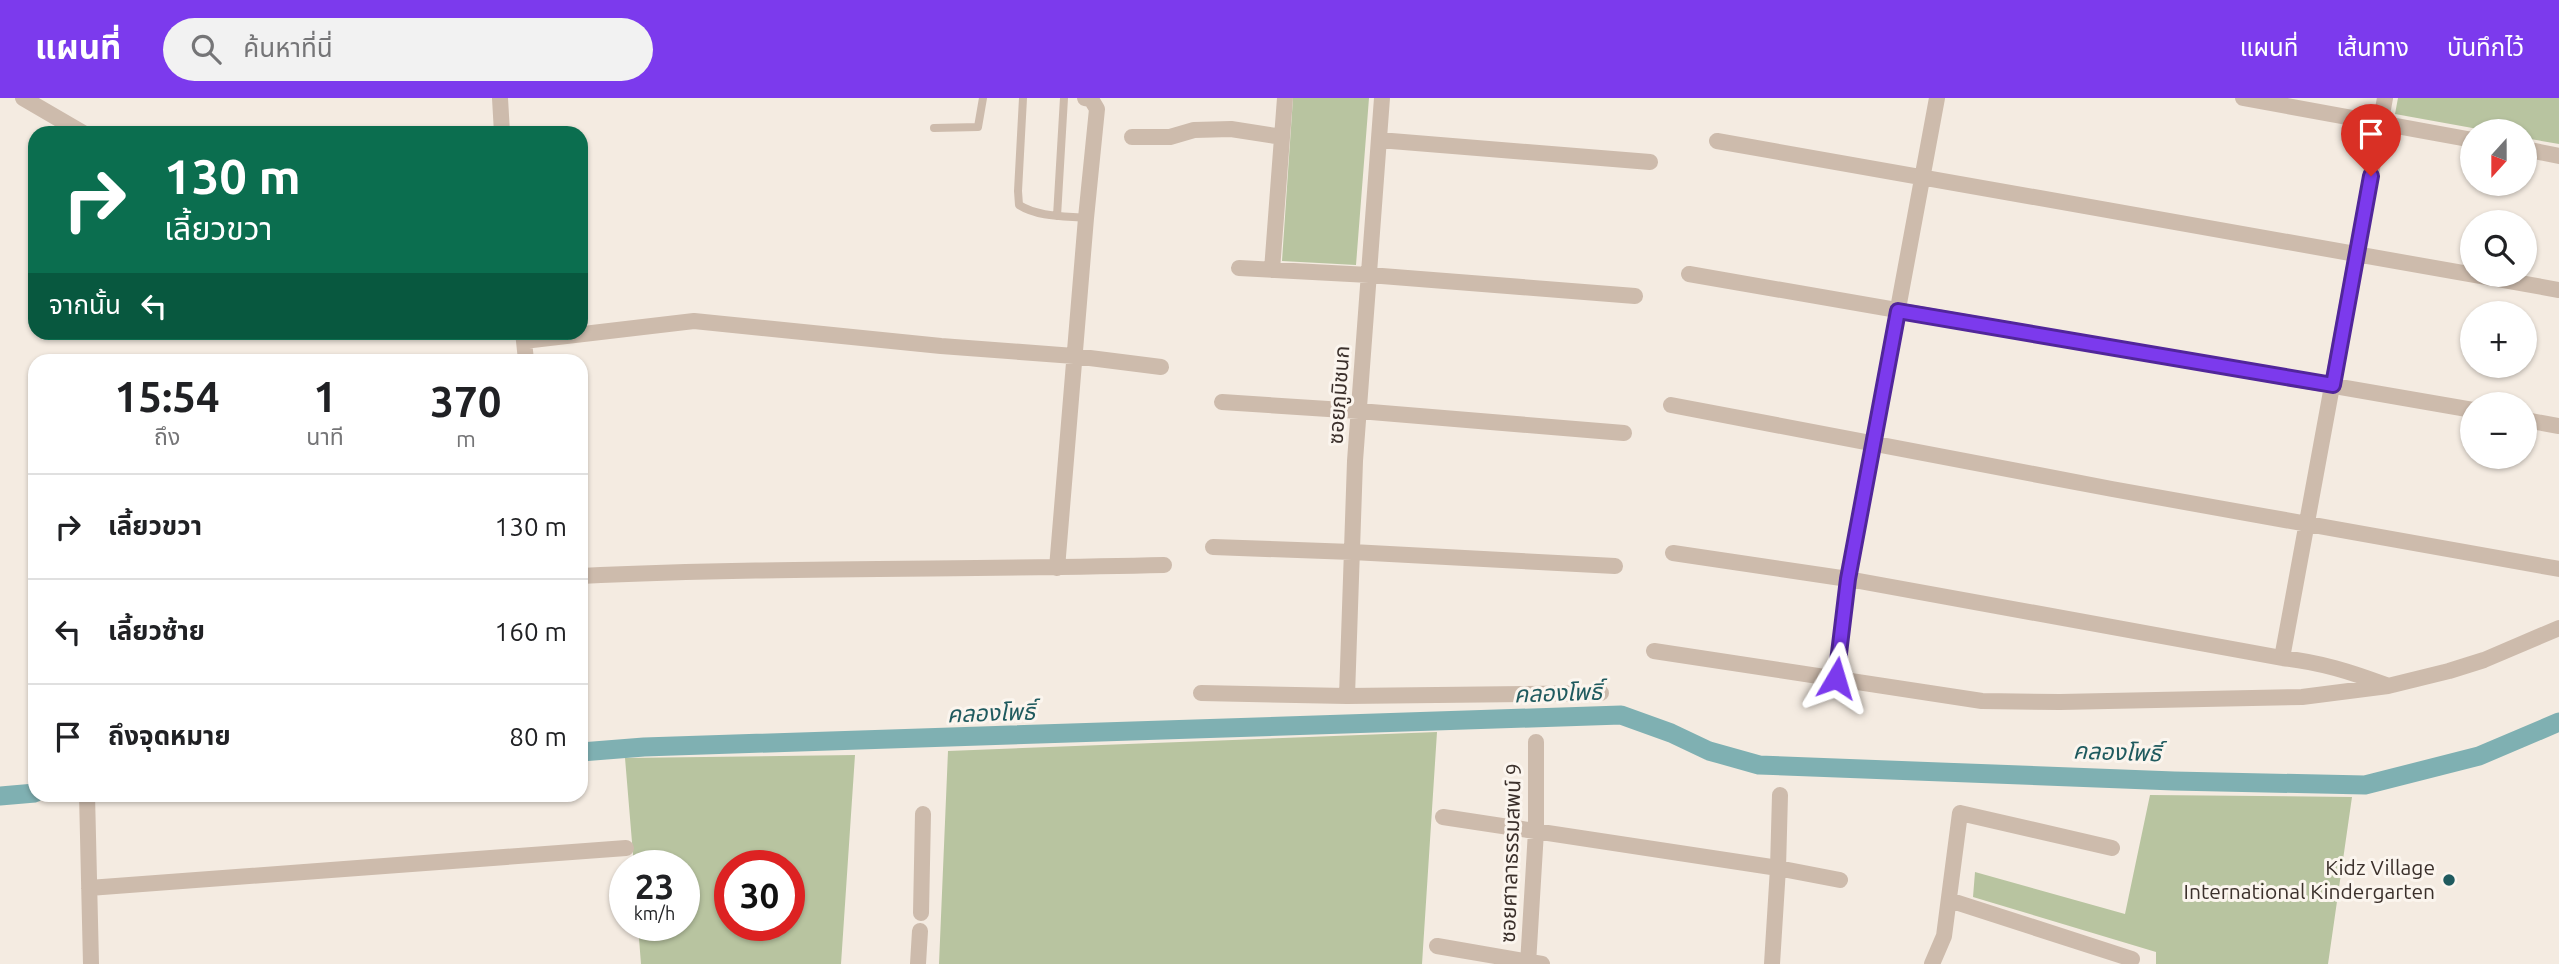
<!DOCTYPE html>
<html lang="th">
<meta charset="utf-8">
<style>
:root{--surface:#fff;--page:#f2f2f2;--text:#202124;--muted:#757577;--line:#e0e0e0;--accent:#7c3aed}
body{margin:0;font-family:Ubuntu,"Noto Sans Thai",sans-serif;background:var(--page);color:var(--text);height:100vh;display:flex;flex-direction:column;font-size:26px;white-space:nowrap}
*{box-sizing:border-box;margin:0}
p{font-size:23px;color:var(--muted)}
.icon{flex:none;width:38px;height:38px;fill:none;stroke:currentColor;stroke-width:2;stroke-linecap:round;stroke-linejoin:round}
.map{position:relative;flex:1;overflow:hidden}
.details{position:absolute;left:28px;top:256px;width:560px;height:448px;display:flex;flex-direction:column;background:var(--surface);border-radius:21px;box-shadow:0 2px 5px #0004}
.details>*{flex:none}
.banner{position:absolute;left:28px;top:28px;width:560px;height:214px;border-radius:21px;box-shadow:0 2px 5px #0004;background:#0b6e4f;color:#fff;overflow:hidden}
.needle{width:46px;rotate:201deg}
.buttons{position:absolute;left:2460px;top:21px;display:grid;gap:14px}
.buttons a{display:grid;place-items:center;width:77px;height:77px;border-radius:50%;background:var(--surface);box-shadow:0 2px 5px #0004;font-size:35px}
.speed{position:absolute;left:609px;top:752px;display:flex;gap:14px;font-size:35px;font-weight:700;text-align:center}
.speed>*{display:grid;place-content:center;width:91px;height:91px;border-radius:50%;background:var(--surface);box-shadow:0 2px 5px #0004;line-height:1}
.speed small{font-size:18px;font-weight:400}
.speed .limit{border:10px solid #d22;background:#fff;color:#111}
.pin{position:absolute;display:grid;place-items:center;width:60px;height:60px;color:#fff;margin:-72px -30px;border-radius:50% 50% 50% 0;rotate:-45deg;box-shadow:0 0 7px #0007}
.pin .icon{rotate:45deg}
.me{position:absolute;width:77px;margin:-38px;rotate:7deg;stroke-linejoin:round;filter:drop-shadow(0 0 5px #0008)}
.turn{display:flex;align-items:center;gap:24px;height:147px;padding:0 21px;font-size:32px}
.turn .icon{width:91px;height:91px;stroke-width:2.5}
.turn b{display:block;font-size:49px;line-height:60px}
.then{display:flex;align-items:center;height:66px;padding:0 21px;background:#0003;gap:14px;font-size:26px}
.eta{display:flex;justify-content:space-evenly;align-items:center;height:119px;text-align:center}
.eta b{font-size:42px;font-weight:700;line-height:49px}
ul{padding:0;list-style:none}
li{display:flex;align-items:center;gap:21px;height:105px;padding:0 21px;border-top:2px solid var(--line)}
li div{flex:1}
li b{display:block;font-size:26px}
li em{font-style:normal}
header{display:flex;align-items:center;gap:42px;box-sizing:border-box;height:98px;padding:0 35px;background:var(--accent);color:#fff}
header strong{font-size:33px}
nav{display:flex;gap:38px;margin-inline-start:auto;font-size:24px}
.search{width:490px;height:63px;background:var(--page);display:flex;align-items:center;gap:18px;box-sizing:border-box;padding:0 24px;border-radius:38px;color:var(--muted);font-size:26px}
.map>svg:first-child{display:block}
.green{fill:#b8c4a0;fill-rule:evenodd}
.lines{fill:none;stroke-linecap:round;stroke-linejoin:round}
.canal{stroke:#7fb0b2;stroke-width:19}
.service{stroke:#cdbbac;stroke-width:8}
.minor{stroke:#cdbbac;stroke-width:16}
.route-casing{stroke:#51269a;stroke-width:18}
.route{stroke:#7c3aed;stroke-width:12}
.poi-dot{fill:#1f5a5e;stroke:#fbf5ee;stroke-width:2.5}
.labels{text-anchor:middle;stroke-width:6;stroke-linejoin:round;paint-order:stroke}
.street-label{font-size:21px;fill:#3b302b;stroke:#fbf5ee}
.poi-label{font-size:21px;fill:#3b302b;stroke:#fbf5ee;text-anchor:end}
.water-label{font-size:23px;font-style:italic;fill:#1f5a5e;stroke:#fbf5ee}
</style>
<header>
<strong>แผนที่</strong>
<div class="search"><svg class="icon" aria-label="search" viewBox="0 0 24 24"><circle cx="10" cy="10" r="6"/><path d="M15 15l6 6"/></svg>ค้นหาที่นี่</div>
<nav><a>แผนที่</a><a>เส้นทาง</a><a>บันทึกไว้</a></nav>
</header>
<div class="map">
<svg width="2559" height="866" viewBox="0 0 2559 866">
<rect width="100%" height="100%" fill="#f4ebe1"/>
<!-- green -->
<path class="green" d="M 1293,0 L 1369,0 L 1356,167 L 1282,163 Z
M 2398,0 L 2559,0 L 2559,46 L 2525,40 L 2525,33 L 2489,33 L 2395,16 Z
M 1437,634 L 1422,866 L 939,866 L 948,653 Z
M 855,657 L 841,866 L 641,866 L 638,828 L 684,828 L 684,768 L 634,768 L 625,660 ZM 730,768 L 789,768 L 789,828 L 730,828 Z
M 2150,697 L 2352,699 L 2328,866 L 2156,866 L 2156,854 L 1973,799 L 1975,774 L 2125,816 Z"/>
<g class="lines">
<!-- canal -->
<path class="canal" d="M 581,654 L 644,649 L 1621,617 L 1671,635 L 1709,653 L 1759,667 L 2174,683 L 2365,687 L 2479,658 L 2559,624
M 0,698 L 35,695"/>
<!-- service -->
<path class="service" d="M 1023,0 L 1018,93 L 1019,107 C 1038,119 1064,118 1086,120
M 934,30 L 978,29 L 983,0
M 1057,118 L 1064,0"/>
<!-- minor -->
<path class="minor" d="M 23,0 L 83,35
M 500,0 L 502,35
M 2243,0 L 2473,42
M 1132,39 L 1170,39 L 1194,32 L 1231,31 L 1282,39
M 1379,42 L 1650,64
M 1717,43 L 2559,192
M 2525,51 L 2559,58
M 1239,170 L 1369,177 L 1635,198
M 1272,172 L 1285,0
M 1689,176 L 2473,312
M 523,234 L 526,262
M 524,243 L 694,223 L 941,248 L 1074,258 L 1161,269
M 1222,304 L 1359,313 L 1624,335
M 1671,307 L 2112,391 L 2559,471
M 2525,322 L 2559,328
M 1213,449 L 1352,454 L 1615,468
M 1673,455 L 1848,481 L 2282,560 C 2320,564 2351,574 2386,587
M 1057,470 L 1086,120 L 1097,11 L 1091,1 L 1085,0
M 581,478 C 775,469 970,472 1164,467
M 1654,553 L 1982,603 L 2060,604 L 2302,599 L 2388,588 L 2449,573 L 2484,562 L 2559,530
M 2282,560 L 2385,0
M 1836,580 L 1848,481 L 1937,0
M 1201,595 L 1347,598 L 1601,595
M 1347,598 L 1355,363 L 1382,0
M 87,696 L 91,866
M 1443,719 L 1778,770 L 1840,782
M 89,790 L 626,750
M 1949,802 L 2132,861
M 921,815 L 923,716
M 1437,848 L 1542,866
M 918,866 L 920,833
M 1528,866 L 1536,733 L 1536,644
M 1772,866 L 1778,770 L 1780,697
M 1932,866 L 1944,838 L 1960,715 L 2112,750"/>
</g>
<g class="lines">
<defs>
<path id="route" d="M 1836,580 L 1848,481 L 1898,213 L 2333,287 L 2371,78"/>
</defs>
<!-- route casing -->
<use href="#route" class="route-casing"/>
<!-- route -->
<use href="#route" class="route"/>
</g>
<!-- markers -->
<circle class="poi-dot" cx="2449" cy="782" r="7"/>
<g class="labels">
<!-- street labels -->
<g class="street-label">
<text transform="translate(1339 297) rotate(-86)" y="7">ซอยภูมิชนก</text>
<text transform="translate(1511 755) rotate(-88)" y="7">ซอยศาลาธรรมสพน์ 9</text>
</g>
<!-- poi labels -->
<g class="poi-label">
<text x="2435" y="777">Kidz Village<tspan x="2435" dy="24">International Kindergarten</tspan></text>
</g>
<!-- water labels -->
<g class="water-label">
<text transform="translate(1558 595) rotate(-2)" y="8">คลองโพธิ์</text>
<text transform="translate(991 615) rotate(-2)" y="8">คลองโพธิ์</text>
<text transform="translate(2117 654) rotate(2)" y="8">คลองโพธิ์</text>
</g>
</g>
</svg>
<div class="buttons">
<a><svg class="needle" viewBox="-14 -14 28 28"><path d="M0-13l5 13h-10z" fill="#e53935"/><path d="M0 13l5-13h-10z" fill="#757577"/></svg></a>
<a><svg class="icon" aria-label="search" viewBox="0 0 24 24"><circle cx="10" cy="10" r="6"/><path d="M15 15l6 6"/></svg></a>
<a>+</a>
<a>−</a>
</div>
<div class="speed"><div>23<small>km/h</small></div><div class="limit">30</div></div>
<div class="pin" style="left:2371px;top:78px;background:#d93025"><svg class="icon" aria-label="arrive" viewBox="0 0 24 24"><path d="M6 21V4h12l-3 4 3 4H6"/></svg></div>
<svg class="me" style="left:1836px;top:580px" viewBox="-20 -20 40 40"><path d="M0-17L14 15 0 8-14 15z" fill="#7c3aed" stroke="#fff" stroke-width="4"/></svg>
<div class="banner">
<div class="turn"><svg class="icon" aria-label="right" viewBox="0 0 24 24"><path d="M7 20v-9h11M14 6l5 5-5 5"/></svg><div><b>130 m</b>เลี้ยวขวา</div></div>
<div class="then">จากนั้น<svg class="icon" aria-label="left" viewBox="0 0 24 24"><path d="M17 20v-9H6M10 6l-5 5 5 5"/></svg></div>
</div>
<section class="details">
<div class="eta">
<div><b>15:54</b><p>ถึง</p></div>
<div><b>1</b><p>นาที</p></div>
<div><b>370</b><p>m</p></div>
</div>
<ul>
<li><svg class="icon" aria-label="right" viewBox="0 0 24 24"><path d="M7 20v-9h11M14 6l5 5-5 5"/></svg><div><b>เลี้ยวขวา</b></div><em>130 m</em></li>
<li><svg class="icon" aria-label="left" viewBox="0 0 24 24"><path d="M17 20v-9H6M10 6l-5 5 5 5"/></svg><div><b>เลี้ยวซ้าย</b></div><em>160 m</em></li>
<li><svg class="icon" aria-label="arrive" viewBox="0 0 24 24"><path d="M6 21V4h12l-3 4 3 4H6"/></svg><div><b>ถึงจุดหมาย</b></div><em>80 m</em></li>
</ul>
</section>
</div>
